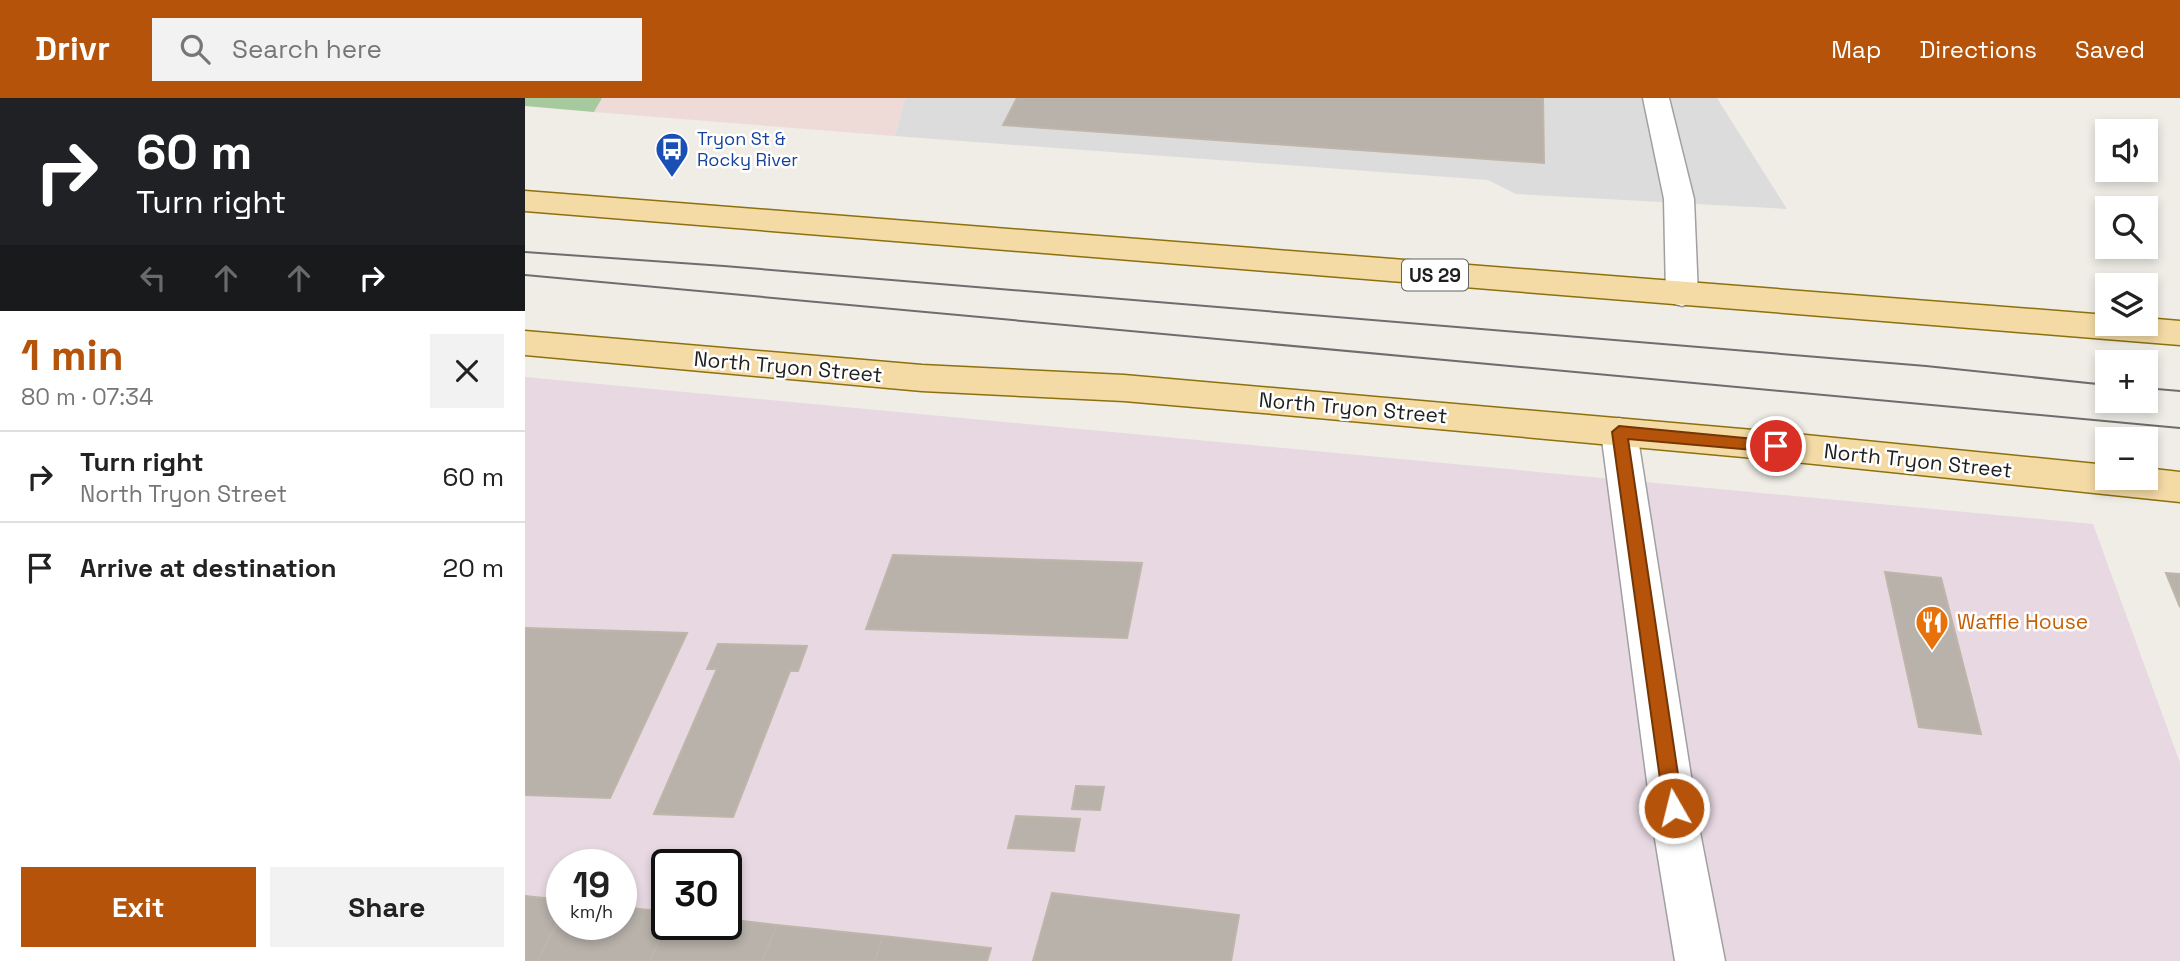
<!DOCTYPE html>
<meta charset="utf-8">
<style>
:root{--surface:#fff;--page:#f2f2f2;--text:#222;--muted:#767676;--line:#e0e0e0;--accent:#b45309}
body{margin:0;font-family:"Space Grotesk",sans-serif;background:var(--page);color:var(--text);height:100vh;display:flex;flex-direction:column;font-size:26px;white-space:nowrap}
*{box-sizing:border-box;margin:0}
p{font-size:23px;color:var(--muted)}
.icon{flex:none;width:38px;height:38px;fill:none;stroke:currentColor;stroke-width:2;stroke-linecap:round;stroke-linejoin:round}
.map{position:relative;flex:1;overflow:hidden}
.side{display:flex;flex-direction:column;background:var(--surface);width:525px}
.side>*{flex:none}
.top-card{background:#202124;color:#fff;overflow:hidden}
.tools{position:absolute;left:1570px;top:21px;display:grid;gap:14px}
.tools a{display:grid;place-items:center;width:63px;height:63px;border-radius:0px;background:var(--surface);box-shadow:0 4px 10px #0003;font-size:35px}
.speed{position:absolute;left:21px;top:751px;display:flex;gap:14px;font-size:35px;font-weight:700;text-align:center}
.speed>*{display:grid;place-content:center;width:91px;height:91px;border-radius:50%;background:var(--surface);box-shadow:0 4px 10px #0003;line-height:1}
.speed small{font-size:18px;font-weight:400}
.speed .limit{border:4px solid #111;border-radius:10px;background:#fff;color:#111}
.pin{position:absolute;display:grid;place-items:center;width:60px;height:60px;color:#fff;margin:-30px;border:4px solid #fff;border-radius:50%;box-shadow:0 2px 7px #0007}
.me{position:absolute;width:77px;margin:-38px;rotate:352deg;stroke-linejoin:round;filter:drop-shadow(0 0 5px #0008)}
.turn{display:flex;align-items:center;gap:24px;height:147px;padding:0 21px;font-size:32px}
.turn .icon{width:91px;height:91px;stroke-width:2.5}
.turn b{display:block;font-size:49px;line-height:60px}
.lanes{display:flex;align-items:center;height:66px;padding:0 21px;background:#0003;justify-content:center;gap:35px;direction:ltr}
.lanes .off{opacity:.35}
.round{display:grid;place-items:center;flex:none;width:74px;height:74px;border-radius:0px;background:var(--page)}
.head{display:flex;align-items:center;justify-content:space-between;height:119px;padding:0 21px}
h1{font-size:42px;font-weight:600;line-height:52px;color:var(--accent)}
.button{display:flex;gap:14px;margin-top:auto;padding:14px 21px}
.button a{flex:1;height:80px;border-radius:0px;background:var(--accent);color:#fff;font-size:28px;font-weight:600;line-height:80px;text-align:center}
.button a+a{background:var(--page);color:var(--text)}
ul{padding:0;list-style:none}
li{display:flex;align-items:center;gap:21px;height:91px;padding:0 21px;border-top:2px solid var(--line)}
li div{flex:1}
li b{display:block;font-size:26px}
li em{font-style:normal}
header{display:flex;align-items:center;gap:42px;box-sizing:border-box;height:98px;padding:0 35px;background:var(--accent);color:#fff}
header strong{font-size:33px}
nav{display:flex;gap:38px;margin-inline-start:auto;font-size:24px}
.search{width:490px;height:63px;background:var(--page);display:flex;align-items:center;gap:18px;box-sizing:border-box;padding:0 24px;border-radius:0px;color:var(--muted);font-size:26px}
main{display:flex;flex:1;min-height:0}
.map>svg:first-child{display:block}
.residential{fill:#dddcdc}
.commercial{fill:#eedad6}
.industrial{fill:#e7d8e2;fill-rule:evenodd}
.forest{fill:#a6ca9e}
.building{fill:#b8b2ab;stroke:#bfb5a9;stroke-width:2}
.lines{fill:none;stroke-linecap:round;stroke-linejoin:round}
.minor-casing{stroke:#a0a0a0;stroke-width:3}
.primary-casing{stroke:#8c710d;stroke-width:3}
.minor{fill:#fff;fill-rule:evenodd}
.primary{fill:#f4dba6;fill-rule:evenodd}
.tram{stroke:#6d6d6d;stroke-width:2}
.route{fill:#b45309;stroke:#753606;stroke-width:2}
.labels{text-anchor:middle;stroke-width:5;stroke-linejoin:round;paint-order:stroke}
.far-transit-label{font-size:18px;fill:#164399;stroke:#fff;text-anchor:start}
.shield{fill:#fff;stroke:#626262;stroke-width:2}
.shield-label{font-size:19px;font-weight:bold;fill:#1f1f1f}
.street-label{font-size:21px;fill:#1f1f1f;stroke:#fff}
.food-label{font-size:21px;fill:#c56008;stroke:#fff;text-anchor:start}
</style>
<header>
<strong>Drivr</strong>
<div class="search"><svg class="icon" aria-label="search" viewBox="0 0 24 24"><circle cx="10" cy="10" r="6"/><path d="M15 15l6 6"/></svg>Search here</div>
<nav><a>Map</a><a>Directions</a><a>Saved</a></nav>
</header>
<main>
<section class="side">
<div class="top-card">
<div class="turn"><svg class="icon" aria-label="right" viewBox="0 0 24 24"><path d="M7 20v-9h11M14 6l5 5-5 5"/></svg><div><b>60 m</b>Turn right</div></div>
<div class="lanes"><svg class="icon off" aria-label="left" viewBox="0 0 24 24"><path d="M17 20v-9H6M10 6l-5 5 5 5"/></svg><svg class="icon off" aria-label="ahead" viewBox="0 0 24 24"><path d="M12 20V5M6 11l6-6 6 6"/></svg><svg class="icon off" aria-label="ahead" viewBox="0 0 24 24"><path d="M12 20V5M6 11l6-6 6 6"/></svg><svg class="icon" aria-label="right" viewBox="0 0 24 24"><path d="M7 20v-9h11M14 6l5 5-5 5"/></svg></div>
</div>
<div class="head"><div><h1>1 min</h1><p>80 m · 07:34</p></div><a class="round"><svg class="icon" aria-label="close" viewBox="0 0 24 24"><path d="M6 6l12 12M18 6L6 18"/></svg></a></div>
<ul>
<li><svg class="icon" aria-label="right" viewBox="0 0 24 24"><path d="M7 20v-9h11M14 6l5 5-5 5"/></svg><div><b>Turn right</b><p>North Tryon Street</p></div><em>60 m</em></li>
<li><svg class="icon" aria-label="arrive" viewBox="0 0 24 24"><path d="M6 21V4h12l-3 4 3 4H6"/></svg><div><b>Arrive at destination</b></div><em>20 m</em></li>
</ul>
<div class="button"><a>Exit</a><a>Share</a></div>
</section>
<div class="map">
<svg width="1655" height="863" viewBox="0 0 1655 863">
<rect width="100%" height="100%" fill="#efede6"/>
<!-- residential -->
<path class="residential" d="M 380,0 L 1192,0 L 1262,111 L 991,96 L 963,82 L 370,38 Z"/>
<!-- commercial -->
<path class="commercial" d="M 77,0 L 380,0 L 370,38 L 69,14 Z"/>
<!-- industrial -->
<path class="industrial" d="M 0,279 L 1568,426 L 1655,665 L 1655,863 L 0,863 ZM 37,766 L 96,766 L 96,826 L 37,826 ZM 142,766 L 201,766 L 201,826 L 142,826 Z"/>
<!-- forest -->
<path class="forest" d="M 0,0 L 77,0 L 69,14 L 0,8 Z"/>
<!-- building -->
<path class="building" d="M 492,0 L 1018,0 L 1019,65 L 478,27 Z
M 368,457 L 617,465 L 602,540 L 341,531 Z
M 1360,474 L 1416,480 L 1456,636 L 1394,629 Z
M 1641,475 L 1655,476 L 1655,509 Z
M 0,530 L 162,535 L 85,700 L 0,697 Z
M 193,546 L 282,548 L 273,573 L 265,573 L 208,719 L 129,716 L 192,571 L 182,571 Z
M 551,688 L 579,689 L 575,712 L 547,711 Z
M 491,718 L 555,721 L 549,753 L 483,750 Z
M 527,795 L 714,817 L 706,863 L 508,863 Z
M 0,798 L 37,802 L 37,816 L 12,863 L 0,863 Z
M 96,809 L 142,814 L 142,826 L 125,863 L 12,863 L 37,816 L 37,826 L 96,826 Z
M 201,821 L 252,827 L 237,863 L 125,863 L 142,826 L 201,826 Z
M 252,827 L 358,838 L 350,863 L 237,863 Z
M 358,838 L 466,850 L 462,863 L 350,863 Z"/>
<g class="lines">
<defs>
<path id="minor" d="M 1118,0 L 1144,0 L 1169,101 L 1173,197 L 1168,205 L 1157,208 L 1146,205 L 1141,197 L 1139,101 Z
M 1094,320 L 1107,324 L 1112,334 L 1174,729 L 1200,863 L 1150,863 L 1128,729 L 1076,334 L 1081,324 Z"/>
<path id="primary" d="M 0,93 L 1582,217 L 1582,226 L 1620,226 L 1620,220 L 1655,223 L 1655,247 L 0,113 Z
M 0,233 L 397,267 L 599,277 L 1251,334 L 1582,367 L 1582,380 L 1620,380 L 1620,370 L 1655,374 L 1655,404 L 1251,362 L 749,316 L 599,303 L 397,293 L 0,257 Z"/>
</defs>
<!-- minor casing -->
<use href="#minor" class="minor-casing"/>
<!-- primary casing -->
<use href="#primary" class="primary-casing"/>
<!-- minor -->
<use href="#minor" class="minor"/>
<!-- primary -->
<use href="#primary" class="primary"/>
<!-- tram -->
<path class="tram" d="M 0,154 L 199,168 L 1401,268 L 1582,287
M 0,177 L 1655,330
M 1620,290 L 1655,293"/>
</g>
<!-- route -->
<path class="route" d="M 1094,328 L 1251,343 L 1258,348 L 1251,354 L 1103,341 L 1158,710 L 1155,717 L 1149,719 L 1142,717 L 1139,710 L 1087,334 Z"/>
<!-- icons -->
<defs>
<symbol id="bus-pin" viewBox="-11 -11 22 30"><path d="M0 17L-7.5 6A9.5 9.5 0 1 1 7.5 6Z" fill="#1a4fb4" stroke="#fff"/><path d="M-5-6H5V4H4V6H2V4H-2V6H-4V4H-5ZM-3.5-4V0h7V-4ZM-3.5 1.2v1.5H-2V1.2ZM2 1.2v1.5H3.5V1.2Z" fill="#fff"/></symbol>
<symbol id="restaurant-pin" viewBox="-11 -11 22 30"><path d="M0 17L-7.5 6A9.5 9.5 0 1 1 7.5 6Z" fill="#e8710a" stroke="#fff"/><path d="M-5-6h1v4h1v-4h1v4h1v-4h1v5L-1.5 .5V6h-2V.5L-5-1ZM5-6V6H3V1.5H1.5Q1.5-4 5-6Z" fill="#fff"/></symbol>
</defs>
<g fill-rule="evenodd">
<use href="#bus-pin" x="128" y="32" width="38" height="52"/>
<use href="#restaurant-pin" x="1388" y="505" width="38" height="52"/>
</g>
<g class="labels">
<!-- far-transit labels -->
<g class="far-transit-label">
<text x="172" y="47">Tryon St &amp;<tspan x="172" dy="21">Rocky River</tspan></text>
</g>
<!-- shield labels -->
<rect class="shield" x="877" y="161.5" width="66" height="31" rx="5"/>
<g class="shield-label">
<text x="910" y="184">US 29</text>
</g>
<!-- street labels -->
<g class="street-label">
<text transform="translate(263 269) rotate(5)" y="7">North Tryon Street</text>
<text transform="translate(828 310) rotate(5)" y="7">North Tryon Street</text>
<text transform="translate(1393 363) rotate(6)" y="7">North Tryon Street</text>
</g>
<!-- food labels -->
<g class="food-label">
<text x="1432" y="531">Waffle House</text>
</g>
</g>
</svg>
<div class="tools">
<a><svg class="icon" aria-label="sound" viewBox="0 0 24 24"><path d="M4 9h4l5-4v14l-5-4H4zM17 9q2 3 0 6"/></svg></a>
<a><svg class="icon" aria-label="search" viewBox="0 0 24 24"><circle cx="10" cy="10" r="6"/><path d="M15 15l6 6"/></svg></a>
<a><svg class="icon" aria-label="layers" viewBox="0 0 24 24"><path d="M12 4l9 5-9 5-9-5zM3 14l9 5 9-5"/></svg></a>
<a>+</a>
<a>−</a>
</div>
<div class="speed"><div>19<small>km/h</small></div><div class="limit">30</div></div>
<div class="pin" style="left:1251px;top:348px;background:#d93025"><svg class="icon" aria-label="arrive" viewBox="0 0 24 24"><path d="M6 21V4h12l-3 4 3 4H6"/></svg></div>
<svg class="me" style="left:1149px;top:710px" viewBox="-20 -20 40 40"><circle r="17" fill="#b45309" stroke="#fff" stroke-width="3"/><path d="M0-11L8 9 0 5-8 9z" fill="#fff"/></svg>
</div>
</main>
